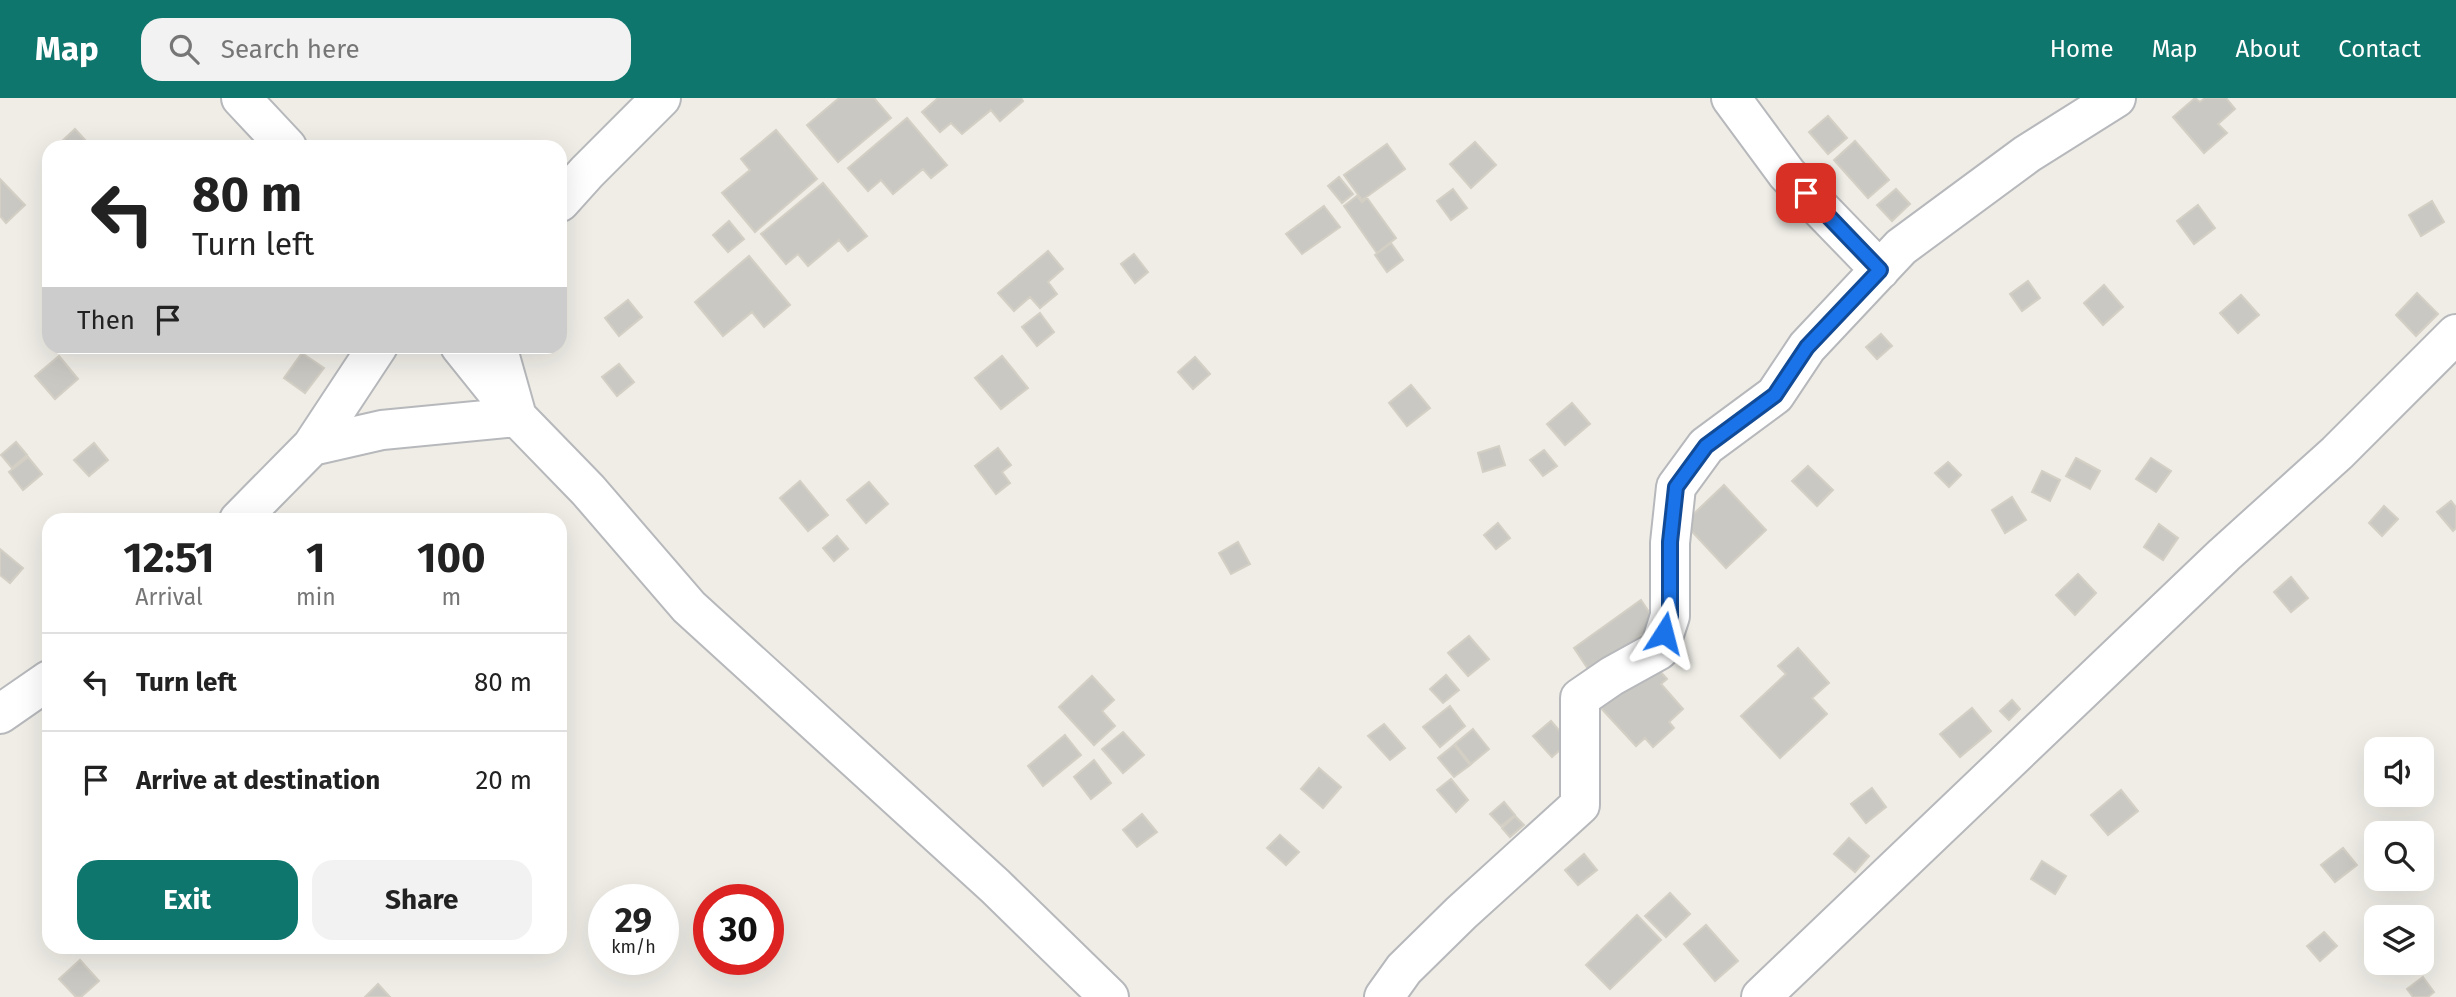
<!DOCTYPE html>
<style>
:root{--surface:#fff;--page:#f2f2f2;--text:#222;--muted:#767676;--line:#e0e0e0;--accent:#0f766e}
body{margin:0;font-family:"Fira Sans",sans-serif;background:var(--page);color:var(--text);height:100vh;display:flex;flex-direction:column;font-size:26px;white-space:nowrap}
*{box-sizing:border-box;margin:0}
p{font-size:23px;color:var(--muted)}
.icon{flex:none;width:38px;height:38px;fill:none;stroke:currentColor;stroke-width:2;stroke-linecap:round;stroke-linejoin:round}
.map{position:relative;flex:1;overflow:hidden}
.drawer{position:absolute;left:42px;top:415px;width:525px;height:441px;display:flex;flex-direction:column;background:var(--surface);border-radius:21px;box-shadow:0 7px 28px #0002}
.drawer>*{flex:none}
.hud{position:absolute;left:42px;top:42px;width:525px;height:214px;border-radius:21px;box-shadow:0 7px 28px #0002;background:#fff;color:var(--text);overflow:hidden}
.fabs{position:absolute;left:2364px;top:639px;display:grid;gap:14px}
.fabs a{display:grid;place-items:center;width:70px;height:70px;border-radius:14px;background:var(--surface);box-shadow:0 7px 28px #0002;font-size:35px}
.speed{position:absolute;left:588px;top:786px;display:flex;gap:14px;font-size:35px;font-weight:700;text-align:center}
.speed>*{display:grid;place-content:center;width:91px;height:91px;border-radius:50%;background:var(--surface);box-shadow:0 7px 28px #0002;line-height:1}
.speed small{font-size:18px;font-weight:400}
.speed .limit{border:10px solid #d22;background:#fff;color:#111}
.pin{position:absolute;display:grid;place-items:center;width:60px;height:60px;color:#fff;margin:-30px;border-radius:14px;box-shadow:0 4px 10px #0006}
.me{position:absolute;width:77px;margin:-38px;rotate:9deg;stroke-linejoin:round;filter:drop-shadow(0 0 5px #0008)}
.turn{display:flex;align-items:center;gap:24px;height:147px;padding:0 35px;font-size:32px}
.turn .icon{width:91px;height:91px;stroke-width:2.5}
.turn b{display:block;font-size:49px;line-height:60px}
.then{display:flex;align-items:center;height:66px;padding:0 35px;background:#0003;gap:14px;font-size:26px}
.eta{display:flex;justify-content:space-evenly;align-items:center;height:119px;text-align:center}
.eta b{font-size:42px;font-weight:700;line-height:49px}
.action{display:flex;gap:14px;margin-top:auto;padding:14px 35px}
.action a{flex:1;height:80px;border-radius:21px;background:var(--accent);color:#fff;font-size:28px;font-weight:700;line-height:80px;text-align:center}
.action a+a{background:var(--page);color:var(--text)}
ul{padding:0;list-style:none}
li{display:flex;align-items:center;gap:21px;height:98px;padding:0 35px;border-top:2px solid var(--line)}
li div{flex:1}
li b{display:block;font-size:26px}
li em{font-style:normal}
header{display:flex;align-items:center;gap:42px;box-sizing:border-box;height:98px;padding:0 35px;background:var(--accent);color:#fff}
header strong{font-size:33px}
nav{display:flex;gap:38px;margin-inline-start:auto;font-size:24px}
.search{width:490px;height:63px;background:var(--page);display:flex;align-items:center;gap:18px;box-sizing:border-box;padding:0 24px;border-radius:21px;color:var(--muted);font-size:26px}
.map>svg:first-child{display:block}
.building{fill:#cac8c2;stroke:#d3cfc5;stroke-width:2}
.lines{fill:none;stroke-linecap:round;stroke-linejoin:round}
.minor-casing{stroke:#b6b8bb;stroke-width:42}
.minor{stroke:#fff;stroke-width:38}
.route-casing{stroke:#114b97;stroke-width:18}
.route{stroke:#1a73e8;stroke-width:12}
</style>
<header>
<strong>Map</strong>
<div class="search"><svg class="icon" aria-label="search" viewBox="0 0 24 24"><circle cx="10" cy="10" r="6"/><path d="M15 15l6 6"/></svg>Search here</div>
<nav><a>Home</a><a>Map</a><a>About</a><a>Contact</a></nav>
</header>
<div class="map">
<svg width="2456" height="899" viewBox="0 0 2456 899">
<rect width="100%" height="100%" fill="#efede6"/>
<!-- building -->
<path class="building" d="M 839,0 L 874,0 L 891,20 L 838,64 L 807,27 Z
M 938,0 L 1021,0 L 1023,3 L 1000,23 L 991,12 L 962,36 L 951,25 L 940,34 L 922,14 Z
M 2195,0 L 2200,4 L 2205,0 L 2226,0 L 2235,11 L 2218,26 L 2227,35 L 2204,55 L 2173,19 Z
M 1828,18 L 1847,40 L 1828,56 L 1809,34 Z
M 907,20 L 947,67 L 931,80 L 923,71 L 893,96 L 881,82 L 868,93 L 848,70 Z
M 75,31 L 87,44 L 82,49 L 67,49 L 62,43 Z
M 776,32 L 817,81 L 755,134 L 722,95 L 750,72 L 741,61 Z
M 1855,43 L 1889,82 L 1868,100 L 1834,62 Z
M 1475,44 L 1496,67 L 1471,90 L 1450,66 Z
M 1387,46 L 1405,71 L 1362,102 L 1344,77 Z
M 1339,79 L 1353,96 L 1342,105 L 1328,88 Z
M 0,81 L 25,107 L 6,125 L 0,118 Z
M 823,85 L 867,138 L 848,153 L 839,142 L 808,168 L 798,156 L 786,166 L 761,136 Z
M 1453,91 L 1467,110 L 1451,122 L 1437,103 Z
M 1896,91 L 1910,106 L 1892,123 L 1877,107 Z
M 1357,98 L 1362,104 L 1367,100 L 1396,140 L 1377,155 L 1344,108 Z
M 2432,103 L 2444,124 L 2421,138 L 2409,117 Z
M 2198,107 L 2215,130 L 2194,146 L 2177,123 Z
M 1324,108 L 1340,129 L 1302,156 L 1286,136 Z
M 729,123 L 744,141 L 728,154 L 713,137 Z
M 1391,145 L 1403,162 L 1387,174 L 1375,157 Z
M 1048,153 L 1063,171 L 1048,184 L 1057,196 L 1040,210 L 1030,199 L 1014,213 L 998,195 Z
M 1134,156 L 1148,174 L 1135,185 L 1121,166 Z
M 749,158 L 790,207 L 764,229 L 752,214 L 723,238 L 695,204 Z
M 2028,183 L 2040,200 L 2022,213 L 2010,196 Z
M 2104,187 L 2123,209 L 2103,227 L 2084,205 Z
M 2417,195 L 2438,216 L 2416,238 L 2396,217 Z
M 2241,197 L 2259,217 L 2238,235 L 2220,215 Z
M 628,202 L 642,219 L 619,238 L 605,220 Z
M 1040,215 L 1054,234 L 1037,248 L 1022,229 Z
M 1881,236 L 1892,248 L 1877,261 L 1866,249 Z
M 302,255 L 324,270 L 305,295 L 284,280 Z
M 59,258 L 78,281 L 55,301 L 35,278 Z
M 1002,258 L 1028,290 L 1001,311 L 975,280 Z
M 1195,259 L 1210,276 L 1193,291 L 1178,274 Z
M 619,266 L 634,284 L 617,298 L 602,279 Z
M 1411,287 L 1430,310 L 1407,328 L 1389,305 Z
M 1572,305 L 1590,326 L 1565,347 L 1547,326 Z
M 16,344 L 27,357 L 12,370 L 1,357 Z
M 94,345 L 108,362 L 89,378 L 74,362 Z
M 1499,348 L 1505,367 L 1483,374 L 1478,355 Z
M 998,350 L 1011,367 L 1002,374 L 1010,385 L 996,396 L 975,368 Z
M 1544,352 L 1557,368 L 1543,378 L 1530,362 Z
M 28,359 L 42,376 L 23,392 L 9,374 Z
M 2076,360 L 2100,373 L 2090,391 L 2066,378 Z
M 2151,360 L 2171,373 L 2156,394 L 2136,381 Z
M 1948,364 L 1961,377 L 1949,389 L 1935,375 Z
M 1808,368 L 1833,392 L 1817,408 L 1792,383 Z
M 2042,373 L 2060,382 L 2050,403 L 2032,394 Z
M 800,383 L 828,417 L 808,433 L 780,400 Z
M 869,384 L 888,406 L 866,425 L 847,402 Z
M 1724,387 L 1766,432 L 1726,470 L 1684,425 Z
M 2012,399 L 2026,422 L 2005,435 L 1992,412 Z
M 2451,403 L 2456,409 L 2456,430 L 2453,433 L 2437,414 Z
M 2384,408 L 2398,421 L 2382,438 L 2369,425 Z
M 1498,425 L 1510,440 L 1496,451 L 1484,437 Z
M 2159,426 L 2178,440 L 2163,462 L 2144,449 Z
M 837,438 L 848,451 L 834,463 L 823,450 Z
M 1238,444 L 1250,466 L 1231,476 L 1219,455 Z
M 0,451 L 23,470 L 10,485 L 0,477 Z
M 2078,476 L 2096,495 L 2075,517 L 2056,497 Z
M 2291,479 L 2308,500 L 2291,514 L 2274,494 Z
M 1641,502 L 1657,526 L 1590,574 L 1574,550 Z
M 1469,538 L 1489,561 L 1468,578 L 1448,555 Z
M 1798,550 L 1829,585 L 1812,600 L 1827,616 L 1780,660 L 1741,618 L 1786,576 L 1778,568 Z
M 1650,562 L 1667,581 L 1661,586 L 1683,611 L 1669,624 L 1674,630 L 1653,649 L 1645,640 L 1636,648 L 1599,608 Z
M 1446,577 L 1459,592 L 1443,605 L 1430,591 Z
M 1092,578 L 1114,602 L 1102,613 L 1115,628 L 1094,647 L 1059,609 Z
M 2012,602 L 2020,611 L 2009,622 L 2000,613 Z
M 1450,608 L 1465,628 L 1440,649 L 1423,629 Z
M 1972,610 L 1991,633 L 1960,659 L 1940,636 Z
M 1551,623 L 1569,644 L 1552,659 L 1533,638 Z
M 1384,626 L 1405,650 L 1390,662 L 1368,638 Z
M 1473,631 L 1489,651 L 1471,666 L 1455,646 Z
M 1123,634 L 1144,657 L 1123,675 L 1102,651 Z
M 1065,637 L 1081,657 L 1043,688 L 1028,668 Z
M 1454,647 L 1470,667 L 1454,679 L 1438,660 Z
M 1094,662 L 1111,685 L 1091,701 L 1074,679 Z
M 1319,670 L 1341,689 L 1323,710 L 1301,691 Z
M 1451,681 L 1468,702 L 1456,714 L 1437,692 Z
M 1872,690 L 1886,709 L 1866,725 L 1851,706 Z
M 2121,692 L 2138,713 L 2108,737 L 2091,717 Z
M 1504,704 L 1515,717 L 1501,728 L 1490,716 Z
M 1142,716 L 1157,734 L 1137,749 L 1123,732 Z
M 1515,718 L 1524,727 L 1510,739 L 1502,730 Z
M 1280,737 L 1299,754 L 1286,767 L 1267,750 Z
M 1849,740 L 1869,758 L 1855,774 L 1834,756 Z
M 2343,750 L 2357,767 L 2335,784 L 2321,767 Z
M 1584,756 L 1597,772 L 1578,787 L 1565,772 Z
M 2042,763 L 2066,778 L 2055,796 L 2031,781 Z
M 1670,795 L 1690,816 L 1666,839 L 1645,818 Z
M 1637,817 L 1661,842 L 1610,891 L 1586,867 Z
M 1706,827 L 1738,863 L 1715,883 L 1684,846 Z
M 2324,834 L 2337,848 L 2320,863 L 2307,848 Z
M 80,862 L 99,883 L 81,899 L 76,899 L 59,881 Z
M 2423,879 L 2434,894 L 2428,899 L 2413,899 L 2407,891 Z
M 378,886 L 390,899 L 365,899 Z"/>
<g class="lines">
<defs>
<path id="minor" d="M 241,0 L 287,49
M 1731,0 L 1787,76 L 1880,172
M 560,104 L 587,74 L 661,0
M 460,248 L 517,319 L 588,392 L 689,509 L 995,788 L 1109,899
M 312,348 L 382,332 L 517,319 L 497,248
M 239,422 L 312,348 L 378,248
M 0,616 L 49,582
M 1384,899 L 1404,871 L 1461,815 L 1580,707 L 1580,600 L 1612,578 L 1659,552 L 1670,518 L 1670,445 L 1676,389 L 1706,348 L 1775,297 L 1807,249 L 1901,149 L 2027,56 L 2116,0
M 1761,899 L 2224,457 L 2337,355 L 2456,236"/>
</defs>
<!-- minor casing -->
<use href="#minor" class="minor-casing"/>
<!-- minor -->
<use href="#minor" class="minor"/>
</g>
<g class="lines">
<defs>
<path id="route" d="M 1664,535 L 1670,518 L 1670,444 L 1676,389 L 1706,348 L 1775,297 L 1807,249 L 1880,172 L 1806,95"/>
</defs>
<!-- route casing -->
<use href="#route" class="route-casing"/>
<!-- route -->
<use href="#route" class="route"/>
</g>
</svg>
<div class="fabs">
<a><svg class="icon" aria-label="sound" viewBox="0 0 24 24"><path d="M4 9h4l5-4v14l-5-4H4zM17 9q2 3 0 6"/></svg></a>
<a><svg class="icon" aria-label="search" viewBox="0 0 24 24"><circle cx="10" cy="10" r="6"/><path d="M15 15l6 6"/></svg></a>
<a><svg class="icon" aria-label="layers" viewBox="0 0 24 24"><path d="M12 4l9 5-9 5-9-5zM3 14l9 5 9-5"/></svg></a>
</div>
<div class="speed"><div>29<small>km/h</small></div><div class="limit">30</div></div>
<div class="pin" style="left:1806px;top:95px;background:#d93025"><svg class="icon" aria-label="arrive" viewBox="0 0 24 24"><path d="M6 21V4h12l-3 4 3 4H6"/></svg></div>
<svg class="me" style="left:1664px;top:535px" viewBox="-20 -20 40 40"><path d="M0-17L14 15 0 8-14 15z" fill="#1a73e8" stroke="#fff" stroke-width="4"/></svg>
<div class="hud">
<div class="turn"><svg class="icon" aria-label="left" viewBox="0 0 24 24"><path d="M17 20v-9H6M10 6l-5 5 5 5"/></svg><div><b>80 m</b>Turn left</div></div>
<div class="then">Then<svg class="icon" aria-label="arrive" viewBox="0 0 24 24"><path d="M6 21V4h12l-3 4 3 4H6"/></svg></div>
</div>
<section class="drawer">
<div class="eta">
<div><b>12:51</b><p>Arrival</p></div>
<div><b>1</b><p>min</p></div>
<div><b>100</b><p>m</p></div>
</div>
<ul>
<li><svg class="icon" aria-label="left" viewBox="0 0 24 24"><path d="M17 20v-9H6M10 6l-5 5 5 5"/></svg><div><b>Turn left</b></div><em>80 m</em></li>
<li><svg class="icon" aria-label="arrive" viewBox="0 0 24 24"><path d="M6 21V4h12l-3 4 3 4H6"/></svg><div><b>Arrive at destination</b></div><em>20 m</em></li>
</ul>
<div class="action"><a>Exit</a><a>Share</a></div>
</section>
</div>
